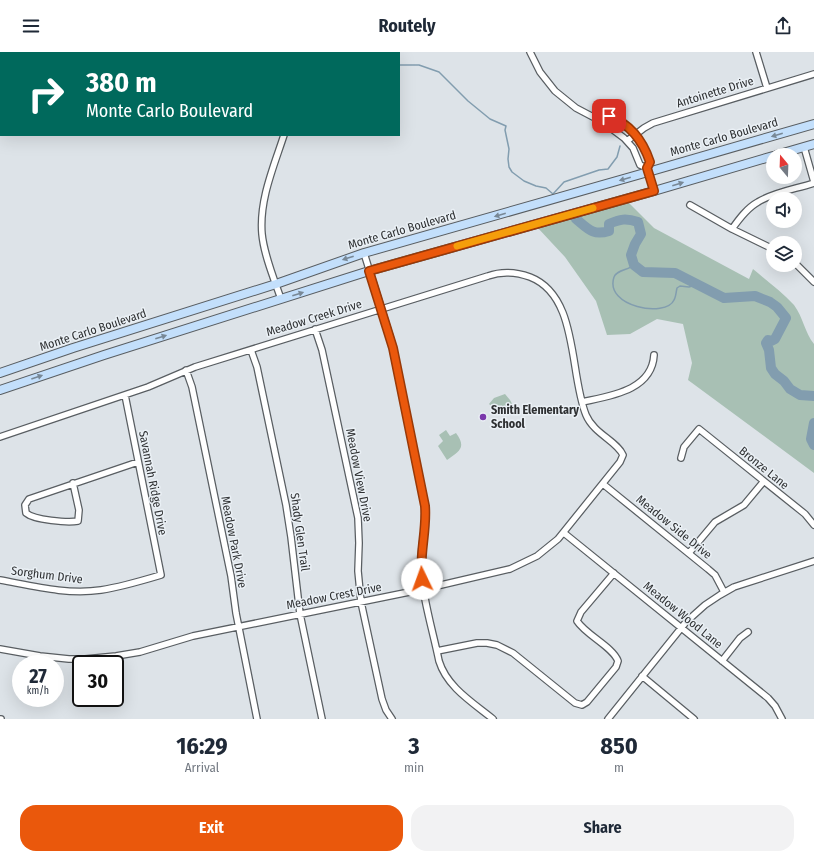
<!DOCTYPE html>
<style>
:root{--surface:#fff;--page:#f2f2f3;--text:#1f2937;--muted:#747a83;--accent:#ea580c}
body{margin:0;font-family:"Fira Sans Condensed",sans-serif;background:var(--page);color:var(--text);height:100vh;display:flex;flex-direction:column;font-size:15px;white-space:nowrap}
*{box-sizing:border-box;margin:0}
p{font-size:13px;color:var(--muted)}
.icon{flex:none;width:22px;height:22px;fill:none;stroke:currentColor;stroke-width:2;stroke-linecap:round;stroke-linejoin:round}
.map{position:relative;height:667px;overflow:hidden}
.panel{display:flex;flex-direction:column;background:var(--surface);flex:1}
.panel>*{flex:none}
.banner{position:absolute;left:0px;top:0px;width:400px;height:84px;box-shadow:0 4px 16px #0002;background:#00695c;color:#fff;overflow:hidden}
.needle{width:26px;rotate:341deg}
.tools{position:absolute;left:766px;top:96px;display:grid;gap:8px}
.tools a{display:grid;place-items:center;width:36px;height:36px;border-radius:50%;background:var(--surface);box-shadow:0 4px 16px #0002;font-size:20px}
.speed{position:absolute;left:12px;top:603px;display:flex;gap:8px;font-size:20px;font-weight:700;text-align:center}
.speed>*{display:grid;place-content:center;width:52px;height:52px;border-radius:50%;background:var(--surface);box-shadow:0 4px 16px #0002;line-height:1}
.speed small{font-size:10px;font-weight:400}
.speed .limit{border:2px solid #111;border-radius:6px;background:#fff;color:#111}
.pin{position:absolute;display:grid;place-items:center;width:34px;height:34px;color:#fff;margin:-17px;border-radius:8px;box-shadow:0 2px 6px #0006}
.me{position:absolute;width:44px;margin:-22px;rotate:357deg;stroke-linejoin:round;filter:drop-shadow(0 0 3px #0008)}
.turn{display:flex;align-items:center;gap:14px;height:84px;padding:0 20px;font-size:18px}
.turn .icon{width:52px;height:52px;stroke-width:2.5}
.turn b{display:block;font-size:28px;line-height:34px}
.eta{display:flex;justify-content:space-evenly;align-items:center;height:68px;text-align:center}
.eta b{font-size:24px;font-weight:700;line-height:28px}
.primary-button{display:flex;gap:8px;margin-top:auto;padding:8px 20px}
.primary-button a{flex:1;height:46px;border-radius:16px;background:var(--accent);color:#fff;font-size:16px;font-weight:700;line-height:46px;text-align:center}
.primary-button a+a{background:var(--page);color:var(--text)}
header{display:flex;justify-content:space-between;align-items:center;height:52px;padding:0 20px;background:var(--surface);font-size:18px;font-weight:700}
.map>svg:first-child{display:block}
.green{fill:#a8c0b4}
.lines{fill:none;stroke-linecap:round;stroke-linejoin:round}
.stream{stroke:#829daf;stroke-width:1.5}
.river{stroke:#829daf;stroke-width:10}
.street-casing{stroke:#595e62;stroke-width:8}
.secondary-casing{stroke:#595e62;stroke-width:10}
.street{stroke:#fff;stroke-width:5.5}
.secondary{stroke:#c3dffb;stroke-width:8}
.oneway{fill:#788896}
.route-casing{stroke:#983908;stroke-width:10}
.route{stroke:#ea580c;stroke-width:7}
.slow{stroke:#f59e0b;stroke-width:7}
.poi-dot{fill:#7a37ab;stroke:#eaf0f5;stroke-width:1.5}
.labels{text-anchor:middle;stroke-width:3;stroke-linejoin:round;paint-order:stroke}
.street-label{font-size:12px;fill:#2e3032;stroke:#eaf0f5}
.poi-label{font-size:12px;font-weight:bold;fill:#2e3032;stroke:#eaf0f5;text-anchor:start}
</style>
<header><svg class="icon" aria-label="menu" viewBox="0 0 24 24"><path d="M4 6h16M4 12h16M4 18h16"/></svg>Routely<svg class="icon" aria-label="share" viewBox="0 0 24 24"><path d="M12 15V3M7 8l5-5 5 5M5 13v7h14v-7"/></svg></header>
<div class="map">
<svg width="814" height="667" viewBox="0 0 814 667">
<rect width="100%" height="100%" fill="#dde3e8"/>
<!-- green -->
<path class="green" d="M 629,151 L 654,176 L 749,227 L 753,217 C 767,229 782,240 794,253 C 803,265 805,281 814,292 L 814,421 L 688,328 L 692,311 L 683,272 L 657,267 L 630,282 L 607,283 L 596,249 L 565,205 L 537,175 Z
M 505,342 L 510,348 L 515,357 C 508,368 495,358 489,352 L 494,346 Z
M 446,378 L 450,384 L 456,381 C 467,396 459,399 447,408 L 438,394 L 443,389 L 439,383 Z"/>
<g class="lines">
<!-- stream -->
<path class="stream" d="M 389,0 L 390,1
M 399,13 L 419,13 L 439,20 L 468,49 L 490,67 L 506,74 L 505,78 L 509,97 L 508,107 L 509,115 L 512,120 L 524,129 L 536,134 L 546,136 L 553,142 L 564,130 L 599,118 L 608,117 L 617,105 L 620,94
M 634,213 C 629,218 616,218 614,225 C 604,255 666,266 674,248 C 676,245 676,240 677,236 L 680,234 L 689,235 L 698,232"/>
<!-- river -->
<path class="river" d="M 576,167 C 588,177 593,184 609,179 L 609,172 C 620,167 626,166 638,170 L 641,182 L 635,192 L 631,203 L 634,213 L 643,220 L 675,221 L 724,246 L 755,244 L 770,250 L 777,255 L 786,266 L 775,287 L 771,289 L 768,288 L 766,291 L 769,298 L 771,316 L 775,322 L 784,329 L 790,337 L 800,343 L 814,344
M 814,371 L 811,387 L 814,393"/>
<defs>
<path id="street" d="M 226,0 L 227,1
M 530,0 L 540,20 L 555,39 L 576,56 L 595,66 L 601,72 L 612,77 L 624,86 L 633,96 L 640,113 L 647,116
M 756,0 L 767,36
M 310,1 L 310,0
M 595,66 C 598,65 602,63 604,63 C 625,64 644,93 650,110 L 647,116 L 654,139
M 627,89 L 644,76 L 653,71 L 814,22
M 804,95 L 814,130
M 690,153 L 732,177 L 773,197
M 732,177 C 739,167 747,156 758,150 C 774,140 796,137 814,131
M 364,201 L 391,288 L 425,454 C 427,475 420,495 421,515 C 422,545 433,579 439,609 C 447,635 472,650 493,667
M 795,211 L 814,230
M 281,247 C 274,227 264,203 262,182 C 259,148 274,114 284,83
M 315,277 L 322,298 L 358,466 L 359,491 L 358,519 L 361,550 L 382,647 L 386,658 L 392,667
M 251,298 L 257,315 L 286,453 L 291,485 L 300,562 L 322,667
M 186,318 L 192,335 L 231,524 L 236,561 L 257,667
M 582,350 C 609,344 652,339 654,303
M 0,385 L 148,335 L 195,315 L 488,224 C 502,219 516,220 530,225 C 579,244 569,321 586,363 C 594,382 617,389 623,403 L 620,410 L 558,487 L 537,504 L 510,517 L 424,537 L 193,584 L 140,600 L 116,604 L 85,607 L 69,607 L 40,604 L 0,597
M 681,406 L 684,395 L 699,377 L 805,462 L 814,473
M 73,431 L 79,458 L 78,469 C 68,471 34,468 26,461 L 25,453 L 29,447 L 138,410
M 603,432 L 708,517 L 715,523 L 724,540
M 564,481 L 768,646 L 775,654 L 782,667
M 689,501 L 715,470 L 744,453 L 764,429
M 0,528 C 33,534 67,543 101,538 C 121,535 141,529 161,523 L 125,343
M 437,599 L 477,591 L 487,591 L 497,593 L 513,601 L 575,651 L 582,653 L 587,650 L 616,615 L 618,609 C 613,595 586,583 577,569 L 581,560 L 614,521
M 722,609 L 740,586 L 748,580
M 642,624 L 694,667
M 0,667 L 1,667
M 608,667 L 686,570 L 705,553 L 720,543 L 734,535 L 814,509"/>
<path id="secondary" d="M 776,103 L 814,92
M 0,321 L 73,296 L 276,232 L 364,201 L 648,120 L 814,72
M 0,338 L 104,303 L 369,219 L 654,139 L 773,104"/>
</defs>
<!-- street casing -->
<use href="#street" class="street-casing"/>
<!-- secondary casing -->
<use href="#secondary" class="secondary-casing"/>
<!-- street -->
<use href="#street" class="street"/>
<!-- secondary -->
<use href="#secondary" class="secondary"/>
</g>
<!-- one-way arrows -->
<defs><path id="oneway-solid" d="M-6-.8H1V-3.2L6.5 0L1 3.2V.8H-6Z"/></defs>
<g class="oneway">
<use href="#oneway-solid" transform="translate(777 83) rotate(164)"/>
<use href="#oneway-solid" transform="translate(625 127) rotate(164)"/>
<use href="#oneway-solid" transform="translate(678 132) rotate(-17)"/>
<use href="#oneway-solid" transform="translate(500 163) rotate(164)"/>
<use href="#oneway-solid" transform="translate(348 206) rotate(162)"/>
<use href="#oneway-solid" transform="translate(298 242) rotate(-18)"/>
<use href="#oneway-solid" transform="translate(161 285) rotate(-18)"/>
<use href="#oneway-solid" transform="translate(37 325) rotate(-19)"/>
</g>
<g class="lines">
<defs>
<path id="route" d="M 422,527 C 419,502 427,479 425,454 L 393,296 L 369,219 L 654,139 L 647,116 L 650,110 C 643,89 630,72 609,64"/>
</defs>
<!-- route casing -->
<use href="#route" class="route-casing"/>
<!-- route -->
<use href="#route" class="route"/>
<!-- slow -->
<path class="slow" d="M 457,194 L 593,156"/>
</g>
<!-- markers -->
<circle class="poi-dot" cx="483" cy="365" r="4"/>
<g class="labels">
<!-- street labels -->
<g class="street-label">
<text transform="translate(715 40) rotate(-17)" y="4">Antoinette Drive</text>
<text transform="translate(724 85) rotate(-16)" y="4">Monte Carlo Boulevard</text>
<text transform="translate(402 178) rotate(-16)" y="4">Monte Carlo Boulevard</text>
<text transform="translate(314 266) rotate(-17)" y="4">Meadow Creek Drive</text>
<text transform="translate(93 278) rotate(-18)" y="4">Monte Carlo Boulevard</text>
<text transform="translate(764 416) rotate(39)" y="4">Bronze Lane</text>
<text transform="translate(359 423) rotate(79)" y="4">Meadow View Drive</text>
<text transform="translate(153 431) rotate(79)" y="4">Savannah Ridge Drive</text>
<text transform="translate(674 475) rotate(39)" y="4">Meadow Side Drive</text>
<text transform="translate(300 480) rotate(82)" y="4">Shady Glen Trail</text>
<text transform="translate(234 490) rotate(79)" y="4">Meadow Park Drive</text>
<text transform="translate(47 523) rotate(7)" y="4">Sorghum Drive</text>
<text transform="translate(334 544) rotate(-11)" y="4">Meadow Crest Drive</text>
<text transform="translate(683 563) rotate(39)" y="4">Meadow Wood Lane</text>
</g>
<!-- poi labels -->
<g class="poi-label">
<text x="491" y="362">Smith Elementary<tspan x="491" dy="14">School</tspan></text>
</g>
</g>
</svg>
<div class="tools">
<a><svg class="needle" viewBox="-14 -14 28 28"><path d="M0-13l5 13h-10z" fill="#e53935"/><path d="M0 13l5-13h-10z" fill="#747a83"/></svg></a>
<a><svg class="icon" aria-label="sound" viewBox="0 0 24 24"><path d="M4 9h4l5-4v14l-5-4H4zM17 9q2 3 0 6"/></svg></a>
<a><svg class="icon" aria-label="layers" viewBox="0 0 24 24"><path d="M12 4l9 5-9 5-9-5zM3 14l9 5 9-5"/></svg></a>
</div>
<div class="speed"><div>27<small>km/h</small></div><div class="limit">30</div></div>
<div class="pin" style="left:609px;top:64px;background:#d93025"><svg class="icon" aria-label="arrive" viewBox="0 0 24 24"><path d="M6 21V4h12l-3 4 3 4H6"/></svg></div>
<svg class="me" style="left:422px;top:527px" viewBox="-20 -20 40 40"><circle r="19" fill="#fff"/><path d="M0-13L10 11 0 6-10 11z" fill="#ea580c"/></svg>
<div class="banner">
<div class="turn"><svg class="icon" aria-label="right" viewBox="0 0 24 24"><path d="M7 20v-9h11M14 6l5 5-5 5"/></svg><div><b>380 m</b>Monte Carlo Boulevard</div></div>
</div>
</div>
<section class="panel">
<div class="eta">
<div><b>16:29</b><p>Arrival</p></div>
<div><b>3</b><p>min</p></div>
<div><b>850</b><p>m</p></div>
</div>
<div class="primary-button"><a>Exit</a><a>Share</a></div>
</section>
